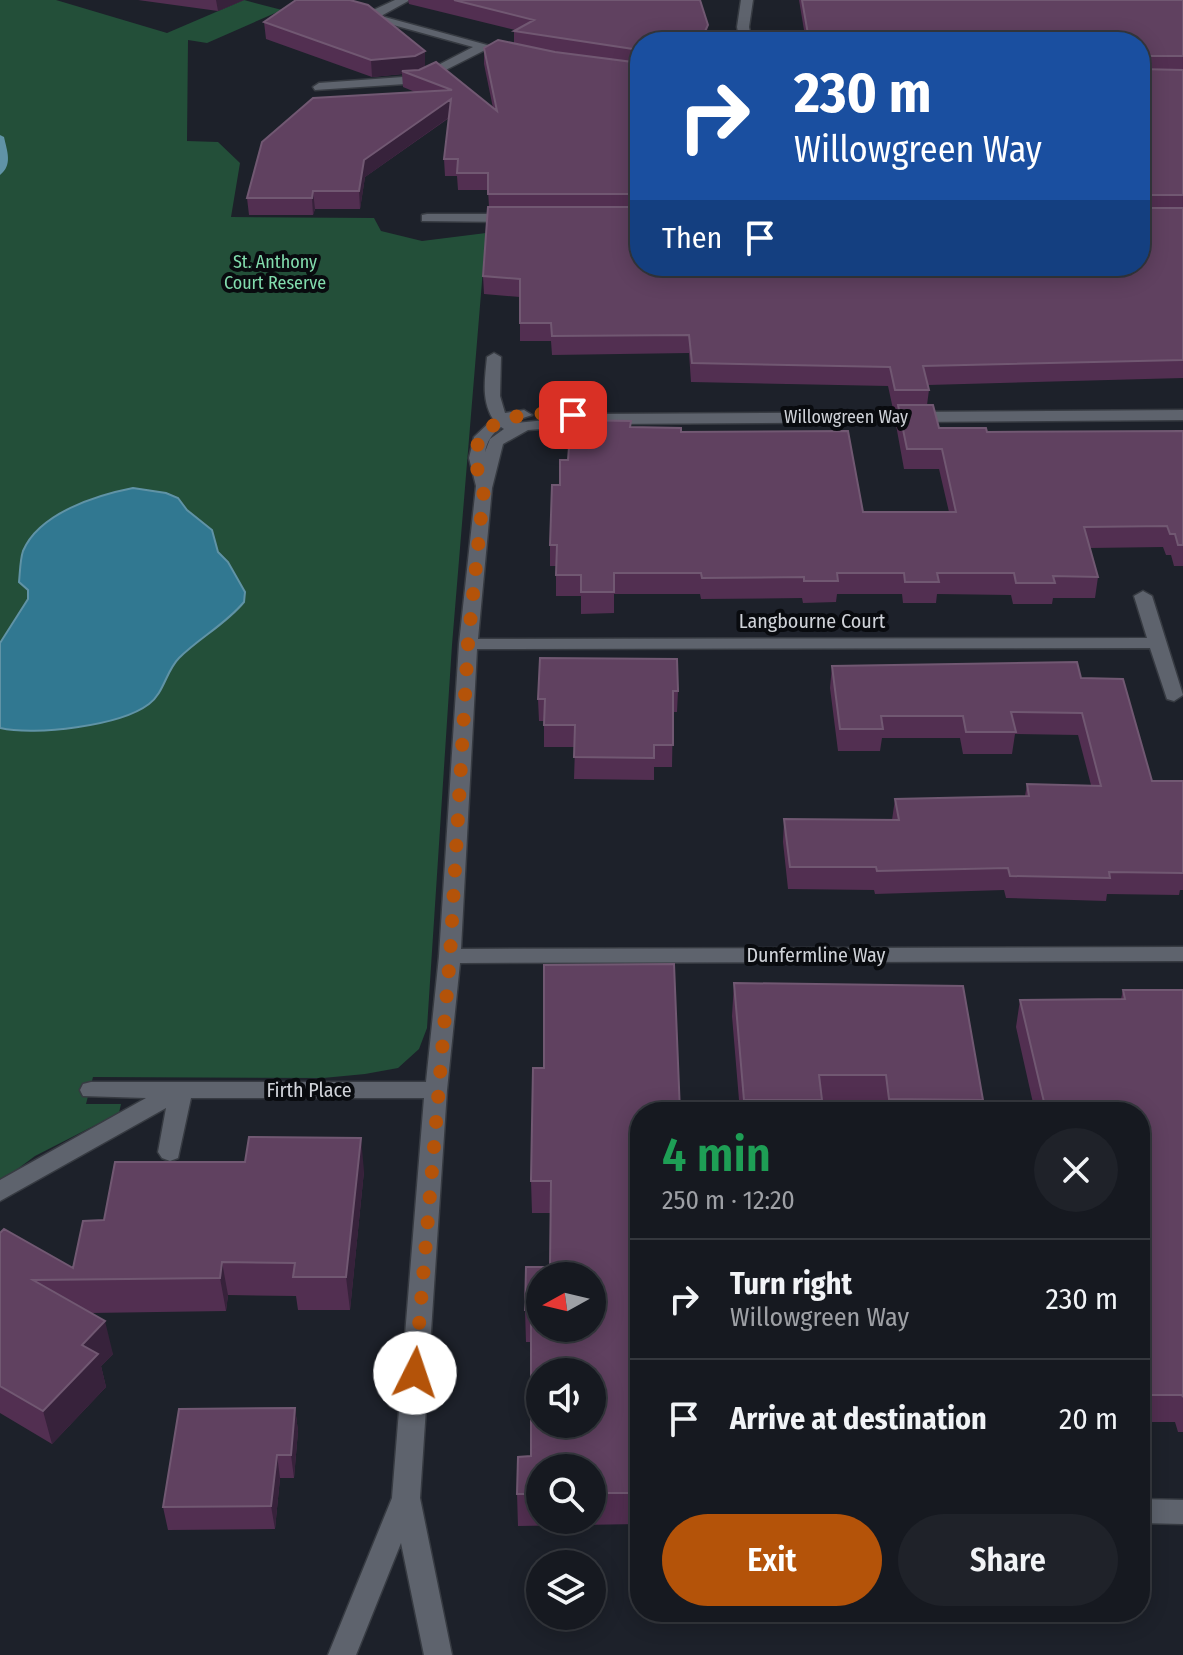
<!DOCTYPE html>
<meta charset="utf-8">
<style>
:root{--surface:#161920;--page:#1f2229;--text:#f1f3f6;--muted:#9ea0a5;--line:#35383e;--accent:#b45309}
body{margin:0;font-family:"Fira Sans Condensed",sans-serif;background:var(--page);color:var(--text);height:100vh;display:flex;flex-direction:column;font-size:30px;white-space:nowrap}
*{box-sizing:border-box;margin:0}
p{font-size:26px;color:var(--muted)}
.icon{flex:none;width:44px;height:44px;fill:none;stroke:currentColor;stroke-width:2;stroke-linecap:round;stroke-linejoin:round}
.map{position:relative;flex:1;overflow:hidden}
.panel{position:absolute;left:630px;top:1102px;width:520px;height:520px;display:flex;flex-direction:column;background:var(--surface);border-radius:32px;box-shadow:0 4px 20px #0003,0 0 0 2px var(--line)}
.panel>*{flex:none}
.banner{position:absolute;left:630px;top:32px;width:520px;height:244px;border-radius:32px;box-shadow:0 4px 20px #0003,0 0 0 2px var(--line);background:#1a4fa0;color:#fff;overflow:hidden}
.needle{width:52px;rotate:262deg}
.tools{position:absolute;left:526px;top:1262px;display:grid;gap:16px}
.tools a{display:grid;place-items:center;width:80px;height:80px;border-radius:50%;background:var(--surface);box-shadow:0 4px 20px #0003,0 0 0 2px var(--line);font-size:40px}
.pin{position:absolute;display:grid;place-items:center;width:68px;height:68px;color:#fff;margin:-34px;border-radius:16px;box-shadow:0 4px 12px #0006}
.me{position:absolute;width:88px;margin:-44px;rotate:4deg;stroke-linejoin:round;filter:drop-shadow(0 0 6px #0008)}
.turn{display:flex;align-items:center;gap:28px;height:168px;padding:0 32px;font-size:36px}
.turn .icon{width:104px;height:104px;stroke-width:2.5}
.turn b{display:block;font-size:56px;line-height:68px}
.then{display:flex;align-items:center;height:76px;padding:0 32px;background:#0003;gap:16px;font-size:30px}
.round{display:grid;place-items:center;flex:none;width:84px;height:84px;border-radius:42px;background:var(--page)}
.headline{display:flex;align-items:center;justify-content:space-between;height:136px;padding:0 32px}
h1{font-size:48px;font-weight:600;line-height:60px;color:#1e9e55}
.cta{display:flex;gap:16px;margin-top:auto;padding:16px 32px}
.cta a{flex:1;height:92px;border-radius:48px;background:var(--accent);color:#fff;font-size:32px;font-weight:600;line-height:92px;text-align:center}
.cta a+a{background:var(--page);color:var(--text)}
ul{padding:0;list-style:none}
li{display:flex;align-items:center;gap:24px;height:120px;padding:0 32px;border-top:2px solid var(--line)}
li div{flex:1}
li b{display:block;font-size:30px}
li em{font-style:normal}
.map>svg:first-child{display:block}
.green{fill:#234f39}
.water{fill:#317891;stroke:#6093a6;stroke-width:2}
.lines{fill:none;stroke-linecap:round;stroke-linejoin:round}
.stream{fill:#6093a6;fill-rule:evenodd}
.minor-casing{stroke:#373b42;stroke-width:3}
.minor{fill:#5e636d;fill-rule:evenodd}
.wall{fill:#522f51;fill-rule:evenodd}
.shaded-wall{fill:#37223b}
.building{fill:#604160;stroke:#715872;stroke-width:2;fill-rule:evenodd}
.route{stroke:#b45309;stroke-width:14;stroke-dasharray:0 25.2}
.labels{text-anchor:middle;stroke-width:8;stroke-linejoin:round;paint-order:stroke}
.far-park-label{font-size:18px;fill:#82dcad;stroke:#090b0f}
.far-street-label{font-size:18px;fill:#cfd2d8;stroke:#090b0f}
.street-label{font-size:20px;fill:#cfd2d8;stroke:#090b0f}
</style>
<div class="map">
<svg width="1183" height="1655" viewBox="0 0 1183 1655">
<rect width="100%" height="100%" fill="#1d212a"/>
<!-- green -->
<path class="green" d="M 0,0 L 56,0 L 167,33 L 244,0 L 282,10 L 207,43 L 188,40 L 187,141 L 218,142 L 240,163 L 231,217 L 374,218 L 381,231 L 422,241 L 486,233 L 452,645 L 427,1028 L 419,1049 L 398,1068 L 365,1074 L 323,1078 L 93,1077 L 86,1104 L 121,1104 L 119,1113 L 35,1156 L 0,1182 Z"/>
<!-- water -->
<path class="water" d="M 133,488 L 166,493 L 178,498 L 187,510 L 212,530 L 218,552 L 228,562 L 245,592 L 244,602 C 226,624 199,638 179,658 C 166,671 164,693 149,704 C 120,726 35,736 0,728 L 0,643 L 28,599 L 28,590 L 19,582 C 20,573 20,560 23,551 C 39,513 97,495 133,488 Z"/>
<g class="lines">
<!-- stream -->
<path class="stream" d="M 0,135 L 4,137 C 7,151 13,165 0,175 Z"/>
<defs>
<path id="minor" d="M 303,0 L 322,0 L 369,12 L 395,0 L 410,0 L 381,16 L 516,53 L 510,57 L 485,50 L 420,83 L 315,90 L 313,87 L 319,83 L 417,76 L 473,47 Z
M 741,0 L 753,0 L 749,27 L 752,42 L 740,42 L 737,27 Z
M 427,214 L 511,214 L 518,218 L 511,222 L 422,221 L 422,215 Z
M 494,353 L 501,357 L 500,396 L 505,413 L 524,410 L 532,415 L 514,421 L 516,423 L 606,414 L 1183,410 L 1183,420 L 606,424 L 528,430 L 503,444 L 492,488 L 478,639 L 1147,638 L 1134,596 L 1143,591 L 1152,596 L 1183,695 L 1174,701 L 1167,699 L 1150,648 L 477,649 L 461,949 L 1183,947 L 1183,961 L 460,963 L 447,1090 L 420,1498 L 452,1655 L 424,1655 L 401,1543 L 356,1655 L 328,1655 L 392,1498 L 424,1098 L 191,1098 L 178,1158 L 170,1161 L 162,1158 L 158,1152 L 166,1108 L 0,1201 L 0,1180 L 146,1098 L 83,1096 L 80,1090 L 83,1084 L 91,1082 L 426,1082 L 439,956 L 459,644 L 476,486 L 469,458 L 474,437 L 493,419 C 481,400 485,378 487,357 ZM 501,427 L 504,429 L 490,439 L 485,452 C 487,441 492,434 501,427 Z
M 1140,1499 L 1183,1500 L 1183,1524 L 1140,1523 Z"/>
</defs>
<!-- minor casing -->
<use href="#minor" class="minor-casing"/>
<!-- minor -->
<use href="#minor" class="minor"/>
</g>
<!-- wall -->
<path class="wall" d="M 138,0 L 244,0 L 218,11 Z
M 408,0 L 700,0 L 640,42 L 640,266 L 1140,266 L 1140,42 L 806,42 L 799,0 L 1183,0 L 1183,378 L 928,385 L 929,390 L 927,405 L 939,428 L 987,432 L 1183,431 L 1183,566 L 1174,566 L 1171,555 L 1166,555 L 1163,547 L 1090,548 L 1098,577 L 1095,598 L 1053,598 L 1052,604 L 1013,604 L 1011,595 L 937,594 L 936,603 L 903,603 L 902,594 L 837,594 L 836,602 L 803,603 L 802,598 L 701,599 L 700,594 L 614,594 L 614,613 L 581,614 L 581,596 L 556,596 L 556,566 L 550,566 L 550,545 L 560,485 L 568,460 L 630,427 L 681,432 L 863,512 L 949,512 L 939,469 L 904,469 L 896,425 L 897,409 L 893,409 L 888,386 L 691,382 L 689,353 L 552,355 L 551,341 L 520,341 L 520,297 L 484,294 L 483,276 L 489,207 L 488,190 L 458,190 L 457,176 L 445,176 L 444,159 L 449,118 L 365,177 L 360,209 L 315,209 L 313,215 L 249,215 L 247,198 L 415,92 L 403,87 L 402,74 L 372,77 L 266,39 L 264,22 L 425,51 L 425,67 L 493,108 L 484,64 L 484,48 L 514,43 L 514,31 L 515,30 L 409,4 Z
M 832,666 L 1081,678 L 1152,781 L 1183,781 L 1183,890 L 1180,890 L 1179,895 L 1107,894 L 1106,901 L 1006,898 L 1004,890 L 875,894 L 874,890 L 788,889 L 783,842 L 784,819 L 892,820 L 895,799 L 1025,796 L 1027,784 L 1091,785 L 1078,735 L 1015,734 L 1012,754 L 963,754 L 960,738 L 882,738 L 880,751 L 838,751 L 830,688 Z
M 678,691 L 677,712 L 673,712 L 672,767 L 654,767 L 654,780 L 574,779 L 575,747 L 544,747 L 544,721 L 539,721 L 538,699 Z
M 734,983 L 983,1100 L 981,1112 L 882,1112 L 882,1108 L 821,1108 L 821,1112 L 740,1112 L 732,1016 Z
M 1123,990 L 1183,990 L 1183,1432 L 1178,1432 L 1175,1422 L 1140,1422 L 1140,1112 L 1035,1112 L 1016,1027 L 1020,1000 L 1121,999 Z
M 640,1112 L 640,1524 L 518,1526 L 517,1494 L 531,1456 L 531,1342 L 526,1342 L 525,1310 L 550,1267 L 551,1213 L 532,1213 L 531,1181 ZM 540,1468 L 592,1468 L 592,1520 L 540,1520 Z
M 364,1171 L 350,1310 L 298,1310 L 296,1296 L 228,1295 L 226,1311 L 90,1313 L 113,1354 L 101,1366 L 106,1387 L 52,1444 L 0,1413 L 0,1233 L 73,1268 L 104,1220 Z
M 295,1408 L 298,1431 L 294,1478 L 280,1478 L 275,1529 L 168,1530 L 163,1507 Z"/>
<!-- shaded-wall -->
<path class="shaded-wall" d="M 216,0 L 244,0 L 218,11 Z
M 708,25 L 707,42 L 700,42 Z
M 425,51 L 425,68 L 416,73 L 402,71 L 402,74 L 372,77 L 371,60 Z
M 451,99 L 451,116 L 365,177 L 360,209 L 359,191 L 364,160 Z
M 313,191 L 315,209 L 313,215 L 312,198 Z
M 361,1138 L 364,1171 L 350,1310 L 346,1277 Z
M 222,1262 L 228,1295 L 226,1311 L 220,1278 Z
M 105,1321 L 113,1354 L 101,1366 L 106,1387 L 52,1444 L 43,1411 L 82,1345 Z
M 295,1408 L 298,1431 L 294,1478 L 291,1455 Z
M 277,1455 L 280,1478 L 275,1529 L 271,1506 Z"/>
<!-- building -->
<path class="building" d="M 296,0 L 350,0 L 368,5 L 425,51 L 415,56 L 371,60 L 264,22 Z
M 454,0 L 700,0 L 708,25 L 700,42 L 640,42 L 640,50 L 514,31 L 534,20 Z
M 802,0 L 1183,0 L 1183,56 L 1143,56 L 1140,58 L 1140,42 L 914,42 L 908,39 L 809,40 Z
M 498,40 L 555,52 L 640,63 L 640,194 L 488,194 L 488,173 L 457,173 L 458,159 L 444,159 L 451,99 L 364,160 L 359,191 L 313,191 L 312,198 L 247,198 L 262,142 L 313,98 L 452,90 L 402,71 L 419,70 L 436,62 L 497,111 L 484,48 Z
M 1140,63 L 1140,69 L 1183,70 L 1183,195 L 1143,195 L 1140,197 Z
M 1140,198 L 1141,208 L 1183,208 L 1183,360 L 923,366 L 929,390 L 895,390 L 890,367 L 692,363 L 689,335 L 552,336 L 551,323 L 520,323 L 520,279 L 483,276 L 488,207 L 640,207 L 640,266 L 1140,266 Z
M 898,405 L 933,405 L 939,428 L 986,428 L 987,432 L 1183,431 L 1183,545 L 1178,545 L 1175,534 L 1170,534 L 1167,526 L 1084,527 L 1098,577 L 1053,576 L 1055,583 L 1016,583 L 1014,573 L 937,573 L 939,582 L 905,582 L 904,573 L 837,573 L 838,581 L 804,581 L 804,577 L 702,578 L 701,573 L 614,573 L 614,592 L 581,592 L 581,575 L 556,575 L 557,545 L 550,545 L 552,485 L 560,485 L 560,460 L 568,460 L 571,420 L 631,421 L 630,427 L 681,428 L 681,432 L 848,431 L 863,512 L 956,512 L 942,449 L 907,449 Z
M 540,658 L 677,659 L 678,691 L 673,691 L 673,745 L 654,745 L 654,758 L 574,757 L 575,725 L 544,725 L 545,699 L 538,699 Z
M 1077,662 L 1081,678 L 1123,679 L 1152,781 L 1183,781 L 1183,873 L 1109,872 L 1110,878 L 1010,876 L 1008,868 L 877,871 L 876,867 L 790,867 L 784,819 L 899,820 L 895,799 L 1029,796 L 1027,784 L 1101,786 L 1082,713 L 1011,712 L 1016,732 L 966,732 L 963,716 L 881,716 L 883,729 L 840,729 L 832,666 Z
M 674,964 L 680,1112 L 640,1112 L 640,1135 L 639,1135 L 640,1167 L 640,1493 L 592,1493 L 592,1468 L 540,1468 L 540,1494 L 517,1494 L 518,1457 L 531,1456 L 531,1310 L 525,1310 L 526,1267 L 550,1267 L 551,1181 L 531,1181 L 533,1068 L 544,1068 L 544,965 ZM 540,1276 L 592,1276 L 592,1328 L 540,1328 ZM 540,1372 L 592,1372 L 592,1424 L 540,1424 Z
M 734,983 L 963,986 L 983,1100 L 889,1099 L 886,1075 L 819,1075 L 822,1100 L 744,1100 Z
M 1123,990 L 1183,990 L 1183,1397 L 1182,1395 L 1148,1395 L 1140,1361 L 1140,1112 L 1105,1112 L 1102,1101 L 1044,1102 L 1020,1000 L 1125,999 Z
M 249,1137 L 361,1138 L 346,1277 L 293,1277 L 295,1263 L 222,1262 L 220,1278 L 33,1280 L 105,1321 L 82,1345 L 98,1354 L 43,1411 L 0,1386 L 0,1233 L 4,1229 L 73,1268 L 83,1221 L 104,1220 L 115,1162 L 245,1162 Z
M 295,1408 L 291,1455 L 277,1455 L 271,1506 L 163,1507 L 179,1409 Z"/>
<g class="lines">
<!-- route -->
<path class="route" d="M 415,1373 L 450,956 L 468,644 L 484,488 C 452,419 521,409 573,415"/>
</g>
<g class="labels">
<!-- far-park labels -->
<g class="far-park-label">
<text x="275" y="268">St. Anthony<tspan x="275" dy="21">Court Reserve</tspan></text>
</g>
<!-- far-street labels -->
<g class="far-street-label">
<text x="846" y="423">Willowgreen Way</text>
</g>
<!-- street labels -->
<g class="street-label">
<text x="812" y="628">Langbourne Court</text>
<text x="816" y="962">Dunfermline Way</text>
<text x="309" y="1097">Firth Place</text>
</g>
</g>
</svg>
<div class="tools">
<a><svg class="needle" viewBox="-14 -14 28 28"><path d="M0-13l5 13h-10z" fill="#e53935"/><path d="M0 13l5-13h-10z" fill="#9ea0a5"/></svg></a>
<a><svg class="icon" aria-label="sound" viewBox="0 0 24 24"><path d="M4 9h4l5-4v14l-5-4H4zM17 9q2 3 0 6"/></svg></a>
<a><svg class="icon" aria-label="search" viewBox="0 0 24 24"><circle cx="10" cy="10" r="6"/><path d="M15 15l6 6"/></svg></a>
<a><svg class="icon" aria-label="layers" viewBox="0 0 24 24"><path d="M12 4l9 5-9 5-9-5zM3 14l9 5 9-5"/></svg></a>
</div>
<div class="pin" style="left:573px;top:415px;background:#d93025"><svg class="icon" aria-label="arrive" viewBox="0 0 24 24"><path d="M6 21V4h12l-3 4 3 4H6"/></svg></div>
<svg class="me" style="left:415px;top:1373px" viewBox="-20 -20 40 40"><circle r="19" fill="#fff"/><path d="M0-13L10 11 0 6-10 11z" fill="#b45309"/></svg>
<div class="banner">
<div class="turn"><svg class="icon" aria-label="right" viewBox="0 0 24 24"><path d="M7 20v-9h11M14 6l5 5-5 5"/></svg><div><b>230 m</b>Willowgreen Way</div></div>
<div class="then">Then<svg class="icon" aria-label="arrive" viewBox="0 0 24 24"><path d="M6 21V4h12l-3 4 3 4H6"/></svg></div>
</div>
<section class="panel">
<div class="headline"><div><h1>4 min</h1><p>250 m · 12:20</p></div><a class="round"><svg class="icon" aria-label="close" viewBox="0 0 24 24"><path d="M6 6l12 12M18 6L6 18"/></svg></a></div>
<ul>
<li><svg class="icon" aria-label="right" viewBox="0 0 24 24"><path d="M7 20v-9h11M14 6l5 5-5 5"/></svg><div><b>Turn right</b><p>Willowgreen Way</p></div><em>230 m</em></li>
<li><svg class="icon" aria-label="arrive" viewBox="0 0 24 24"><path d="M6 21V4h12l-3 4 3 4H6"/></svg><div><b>Arrive at destination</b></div><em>20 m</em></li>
</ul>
<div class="cta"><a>Exit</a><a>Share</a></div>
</section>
</div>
